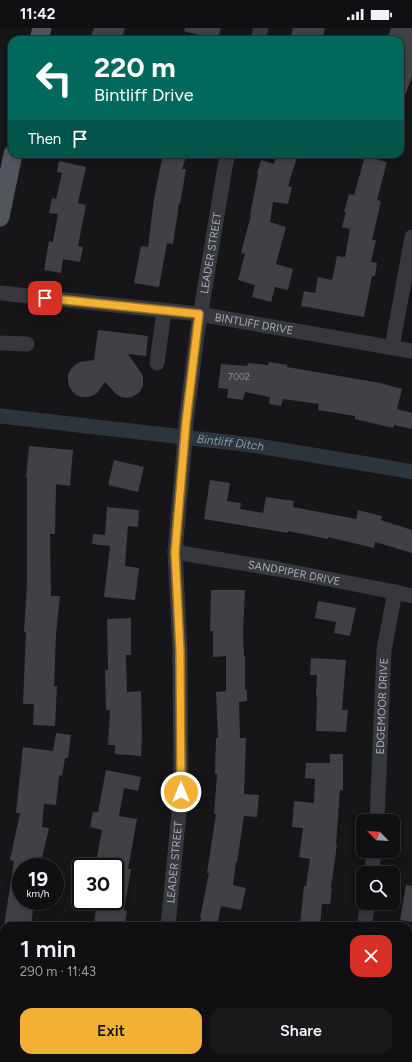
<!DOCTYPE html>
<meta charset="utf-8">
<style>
:root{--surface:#101012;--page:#19191b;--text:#f1f3f6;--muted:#9c9d9f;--line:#303032;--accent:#f2b134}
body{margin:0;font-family:Figtree,sans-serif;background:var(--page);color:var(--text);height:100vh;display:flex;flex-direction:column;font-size:15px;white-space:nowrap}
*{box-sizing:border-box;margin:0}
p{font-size:13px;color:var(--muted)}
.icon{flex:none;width:22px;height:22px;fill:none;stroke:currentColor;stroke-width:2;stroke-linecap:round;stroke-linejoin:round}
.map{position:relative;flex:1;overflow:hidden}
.panel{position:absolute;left:0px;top:894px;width:412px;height:140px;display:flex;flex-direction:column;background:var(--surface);border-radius:12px 12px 0 0;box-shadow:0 2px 6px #0003,0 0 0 1px var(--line)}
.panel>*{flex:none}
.guide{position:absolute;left:8px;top:8px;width:396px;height:122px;border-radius:12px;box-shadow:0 2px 6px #0003,0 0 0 1px var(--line);background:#00695c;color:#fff;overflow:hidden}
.needle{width:26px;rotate:294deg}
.tools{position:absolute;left:356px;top:786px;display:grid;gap:8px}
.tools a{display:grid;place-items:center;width:44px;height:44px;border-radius:8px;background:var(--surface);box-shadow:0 2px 6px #0003,0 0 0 1px var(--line);font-size:20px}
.speed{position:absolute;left:12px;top:830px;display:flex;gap:8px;font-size:20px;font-weight:700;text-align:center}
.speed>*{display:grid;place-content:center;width:52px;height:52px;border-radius:50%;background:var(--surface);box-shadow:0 2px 6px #0003,0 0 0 1px var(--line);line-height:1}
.speed small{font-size:10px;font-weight:400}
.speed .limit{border:2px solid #111;border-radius:6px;background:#fff;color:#111}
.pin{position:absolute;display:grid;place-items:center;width:34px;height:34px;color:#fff;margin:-17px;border-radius:8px;box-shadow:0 2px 6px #0006}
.me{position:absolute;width:44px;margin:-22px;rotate:0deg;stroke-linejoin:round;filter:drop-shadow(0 0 3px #0008)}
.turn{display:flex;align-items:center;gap:14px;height:84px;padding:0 20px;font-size:18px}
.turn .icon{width:52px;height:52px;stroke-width:2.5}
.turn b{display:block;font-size:28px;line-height:34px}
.then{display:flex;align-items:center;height:38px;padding:0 20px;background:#0003;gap:8px;font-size:15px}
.round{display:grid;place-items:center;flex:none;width:42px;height:42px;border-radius:12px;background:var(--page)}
.headline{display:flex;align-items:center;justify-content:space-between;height:68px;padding:0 20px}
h1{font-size:24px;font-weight:600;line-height:30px}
.action{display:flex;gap:8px;margin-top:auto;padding:8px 20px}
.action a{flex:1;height:46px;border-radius:12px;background:var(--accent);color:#111;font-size:16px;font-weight:600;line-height:46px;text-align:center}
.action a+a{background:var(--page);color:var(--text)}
.status{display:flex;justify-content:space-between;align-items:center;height:28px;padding:0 20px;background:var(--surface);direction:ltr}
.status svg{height:11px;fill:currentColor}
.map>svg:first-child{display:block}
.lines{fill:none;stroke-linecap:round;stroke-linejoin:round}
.canal{stroke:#2c353c;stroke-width:15}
.building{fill:#404145}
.minor{stroke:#37383d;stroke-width:15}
.major{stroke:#53555c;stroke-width:19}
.route-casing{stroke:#9d7322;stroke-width:10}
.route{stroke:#f2b134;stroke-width:7}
.labels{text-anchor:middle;stroke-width:3.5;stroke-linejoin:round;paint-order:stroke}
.number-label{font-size:9px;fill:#8e929b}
.street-label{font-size:11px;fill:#a8adb8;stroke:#111113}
.water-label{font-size:12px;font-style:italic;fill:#7f9bb3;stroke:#111113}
</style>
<div class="status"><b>11:42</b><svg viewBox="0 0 49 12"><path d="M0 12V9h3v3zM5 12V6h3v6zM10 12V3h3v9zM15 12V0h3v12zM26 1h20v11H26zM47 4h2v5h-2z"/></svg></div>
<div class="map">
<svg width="412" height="1034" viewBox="0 0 412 1034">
<rect width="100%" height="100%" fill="#161618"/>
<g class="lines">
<!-- canal -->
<path class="canal" id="s1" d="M 1,388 L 252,417 L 391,440 L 412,444"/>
</g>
<!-- building -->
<path class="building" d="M 94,0 L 125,0 L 121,12 L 89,12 Z
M 185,0 L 221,0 L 217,12 L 184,3 Z
M 293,0 L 325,0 L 322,12 L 290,12 Z
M 391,0 L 412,0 L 412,49 L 401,78 L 400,77 L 400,12 L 387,12 Z
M 163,126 L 187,126 L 182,141 L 186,141 L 180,176 L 179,175 L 173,216 L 167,215 L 159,259 L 134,255 L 141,218 L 148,219 L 154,171 Z
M 277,126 L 298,126 L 288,158 L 292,159 L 288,176 L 273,174 L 270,194 L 286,199 L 276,236 L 293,241 L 288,262 L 275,259 L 271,274 L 252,269 L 255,257 L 238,252 L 245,226 L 241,225 L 251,187 L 250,187 L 258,146 L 257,146 L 261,132 L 274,136 Z
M 365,128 L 387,134 L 377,172 L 381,173 L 372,212 L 376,212 L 371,234 L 377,235 L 375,248 L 372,248 L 364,289 L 301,278 L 304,263 L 315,265 L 318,249 L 332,252 L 337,228 L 345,229 L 350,201 L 342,199 L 346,184 L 344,184 L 349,166 L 354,167 Z
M 59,133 L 86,139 L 78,175 L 86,177 L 78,218 L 83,219 L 80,234 L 63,231 L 61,245 L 44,242 L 49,213 L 53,214 L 58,186 L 49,185 L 52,170 L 56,171 L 62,145 L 57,144 Z
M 98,302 L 148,308 L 146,328 L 128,326 L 142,346 L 143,351 L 143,357 L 141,362 L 137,366 L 132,369 L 126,370 L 121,369 L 116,366 L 105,354 L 98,364 L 94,367 L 88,369 L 82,369 L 76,367 L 72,363 L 69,358 L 68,352 L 68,346 L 71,341 L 75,337 L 80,334 L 94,332 Z
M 269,334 L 287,337 L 287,339 L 380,355 L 402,361 L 397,381 L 412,385 L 412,401 L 394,397 L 393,400 L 355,391 L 355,388 L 318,382 L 319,376 L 283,371 L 281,378 L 269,376 L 270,369 L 245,364 L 243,372 L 227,370 L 228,361 L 218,360 L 221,336 L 247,338 L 248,335 L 268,337 Z
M 29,418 L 73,422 L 70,458 L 56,456 L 55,506 L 50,506 L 51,568 L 60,568 L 56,606 L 54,658 L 57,658 L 55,698 L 33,697 L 34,676 L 23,676 L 26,604 L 24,604 L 27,556 L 27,450 L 26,449 Z
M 114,432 L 144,439 L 138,464 L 108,457 Z
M 210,452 L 230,455 L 227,473 L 241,475 L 240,481 L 263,485 L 266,469 L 294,473 L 293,479 L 356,491 L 358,482 L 382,488 L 381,492 L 412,502 L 412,525 L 375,514 L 374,520 L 328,509 L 328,511 L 288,503 L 288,505 L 204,491 Z
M 107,479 L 139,482 L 138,499 L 128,498 L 125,538 L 139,540 L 135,572 L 104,569 L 110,518 L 92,516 L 93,506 L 105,507 Z
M 211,562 L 245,562 L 243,604 L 244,628 L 245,628 L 245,662 L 247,662 L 247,673 L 239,674 L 240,710 L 246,710 L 244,766 L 259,767 L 257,789 L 244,788 L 237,834 L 236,834 L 233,857 L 246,860 L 241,882 L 221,878 L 217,898 L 200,898 L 201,890 L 200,890 L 209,845 L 207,845 L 216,786 L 214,786 L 217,746 L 215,746 L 216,710 L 218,710 L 216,664 L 226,663 L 226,628 L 213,629 L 213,603 L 210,603 Z
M 318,573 L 356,580 L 350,608 L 334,605 L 336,594 L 315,590 Z
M 131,590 L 131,627 L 126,627 L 127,664 L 141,663 L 142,706 L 141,728 L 115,726 L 115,717 L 108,717 L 110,682 L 106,682 L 105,642 L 108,642 L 107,591 Z
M 311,630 L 346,632 L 342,682 L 348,682 L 346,704 L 316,703 L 317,669 L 316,668 L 317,647 L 310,647 Z
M 56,705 L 71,707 L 68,730 L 65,730 L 62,748 L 59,747 L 56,777 L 44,776 L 42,799 L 49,800 L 40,839 L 21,835 L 21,873 L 34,873 L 31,898 L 4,898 L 14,833 L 10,832 L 20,785 L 16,785 L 23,719 L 53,723 Z
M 330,726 L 343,726 L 343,762 L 340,762 L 336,815 L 337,816 L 331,860 L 332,861 L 330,876 L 322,876 L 320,898 L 300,896 L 304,858 L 306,858 L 310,831 L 299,829 L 303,800 L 292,799 L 294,773 L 314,775 L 315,751 L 305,750 L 306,735 L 330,735 Z
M 106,742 L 141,749 L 138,763 L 124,760 L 119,788 L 137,791 L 128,841 L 131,841 L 124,882 L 127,883 L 125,895 L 121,895 L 120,898 L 94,898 L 96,879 L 111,880 L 112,873 L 115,873 L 115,839 L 95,839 L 102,802 L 90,799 L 93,784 L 98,784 Z
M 406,857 L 412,858 L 412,894 L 400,892 Z"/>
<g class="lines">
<!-- minor -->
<g class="minor">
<path d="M 258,12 L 261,0"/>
<path id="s2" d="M 0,265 L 199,286 L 412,323"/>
<path d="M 0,315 L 27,316"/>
<path d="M 392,319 L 412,209"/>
<path d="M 157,335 L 164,283"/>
<path id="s3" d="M 175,524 L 277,541 L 395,564 L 412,568"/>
<path id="s4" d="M 377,793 L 384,622 L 395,564"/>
<path d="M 372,845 L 374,823"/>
<path id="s5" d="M 168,898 L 181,764 L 180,623 L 175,524 L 184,422 L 186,394 L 197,307 L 225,139 L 228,126"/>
<path d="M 364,898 L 368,875"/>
<path d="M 143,1034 L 144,1030"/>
<path d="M 342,1034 L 342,1030"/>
</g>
<!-- major -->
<path class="major" d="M 39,12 L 42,0
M 0,189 L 13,126"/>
</g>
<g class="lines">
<defs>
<path id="route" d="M 45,270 L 199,286 L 186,394 L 175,524 L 180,623 L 181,764"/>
</defs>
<!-- route casing -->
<use href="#route" class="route-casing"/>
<!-- route -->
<use href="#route" class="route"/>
</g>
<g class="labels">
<!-- number labels -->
<g class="number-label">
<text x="239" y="352">7002</text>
</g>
<!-- street labels -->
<g class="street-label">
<text dy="4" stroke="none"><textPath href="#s5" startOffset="676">LEADER STREET</textPath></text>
<text dy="4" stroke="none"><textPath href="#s2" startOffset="256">BINTLIFF DRIVE</textPath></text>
<text dy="4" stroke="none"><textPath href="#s3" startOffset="121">SANDPIPER DRIVE</textPath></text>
<text dy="4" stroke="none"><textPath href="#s4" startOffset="115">EDGEMOOR DRIVE</textPath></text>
<text dy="4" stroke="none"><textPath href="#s5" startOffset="64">LEADER STREET</textPath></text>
</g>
<!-- water labels -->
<g class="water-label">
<text dy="4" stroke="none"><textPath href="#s1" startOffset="231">Bintliff Ditch</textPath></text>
</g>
</g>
</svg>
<div class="tools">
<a><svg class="needle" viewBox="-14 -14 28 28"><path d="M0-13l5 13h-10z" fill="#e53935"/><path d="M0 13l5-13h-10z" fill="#9c9d9f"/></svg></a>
<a><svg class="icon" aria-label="search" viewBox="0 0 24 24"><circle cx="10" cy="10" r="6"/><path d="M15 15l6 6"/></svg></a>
</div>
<div class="speed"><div>19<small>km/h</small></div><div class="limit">30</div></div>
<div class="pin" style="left:45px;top:270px;background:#d93025"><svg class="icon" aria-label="arrive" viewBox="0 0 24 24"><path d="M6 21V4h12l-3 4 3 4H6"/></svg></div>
<svg class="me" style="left:181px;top:764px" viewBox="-20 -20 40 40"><circle r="17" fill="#f2b134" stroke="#fff" stroke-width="3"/><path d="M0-11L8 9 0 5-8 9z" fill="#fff"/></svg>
<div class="guide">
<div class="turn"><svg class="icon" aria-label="left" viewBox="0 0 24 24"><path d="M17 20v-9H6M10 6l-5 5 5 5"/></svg><div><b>220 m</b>Bintliff Drive</div></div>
<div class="then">Then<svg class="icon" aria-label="arrive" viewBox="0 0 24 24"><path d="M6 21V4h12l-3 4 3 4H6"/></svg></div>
</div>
<section class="panel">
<div class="headline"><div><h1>1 min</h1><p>290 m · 11:43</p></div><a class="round" style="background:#d93025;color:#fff"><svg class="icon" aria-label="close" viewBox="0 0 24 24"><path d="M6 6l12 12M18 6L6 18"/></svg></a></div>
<div class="action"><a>Exit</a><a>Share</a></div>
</section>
</div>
